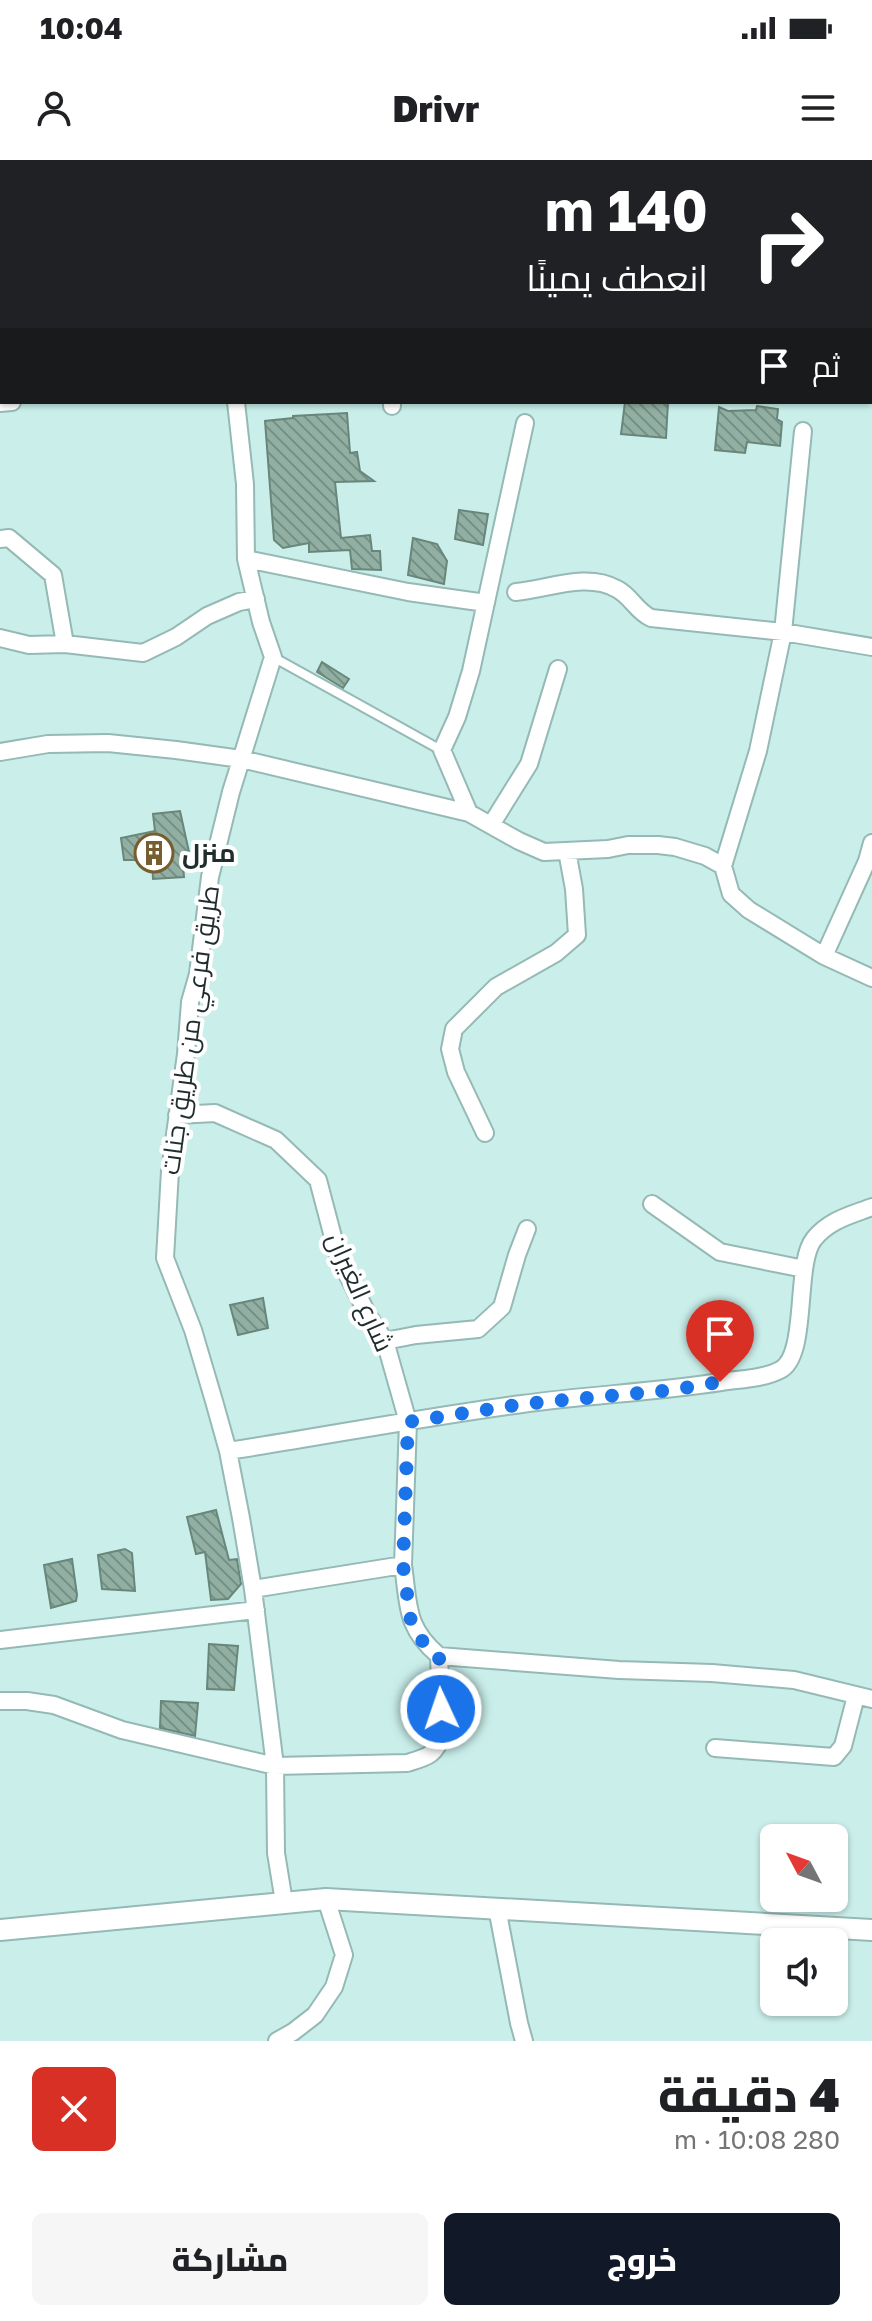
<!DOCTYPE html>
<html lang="ar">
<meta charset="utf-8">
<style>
:root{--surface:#fff;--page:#f6f6f6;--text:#202124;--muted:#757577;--accent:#111827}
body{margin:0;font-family:"Golos Text",Cairo,sans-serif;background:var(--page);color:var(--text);direction:rtl;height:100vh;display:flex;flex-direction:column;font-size:30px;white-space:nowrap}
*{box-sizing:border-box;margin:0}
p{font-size:26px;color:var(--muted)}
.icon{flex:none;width:44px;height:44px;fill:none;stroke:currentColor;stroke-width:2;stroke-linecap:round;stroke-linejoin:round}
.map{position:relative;height:1881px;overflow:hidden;direction:ltr}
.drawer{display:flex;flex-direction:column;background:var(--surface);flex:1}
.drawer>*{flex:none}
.top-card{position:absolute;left:0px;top:0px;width:872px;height:244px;box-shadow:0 2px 6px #0004;direction:rtl;background:#202124;color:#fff;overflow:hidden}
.needle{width:52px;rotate:311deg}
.fabs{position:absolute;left:760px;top:1664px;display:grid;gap:16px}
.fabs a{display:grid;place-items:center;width:88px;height:88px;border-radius:12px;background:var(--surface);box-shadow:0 2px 6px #0004;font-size:40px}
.pin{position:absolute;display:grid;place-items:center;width:68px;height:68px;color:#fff;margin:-82px -34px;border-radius:50% 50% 50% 0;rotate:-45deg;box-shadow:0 0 8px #0007}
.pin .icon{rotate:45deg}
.me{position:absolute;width:88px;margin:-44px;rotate:357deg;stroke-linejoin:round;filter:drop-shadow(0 0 6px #0008)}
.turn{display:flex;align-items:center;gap:28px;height:168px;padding:0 32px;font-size:36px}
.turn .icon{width:104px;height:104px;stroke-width:2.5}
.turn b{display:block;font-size:56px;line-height:68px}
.then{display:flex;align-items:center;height:76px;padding:0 32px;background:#0003;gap:16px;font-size:30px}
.round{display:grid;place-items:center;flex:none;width:84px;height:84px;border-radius:12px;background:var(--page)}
.summary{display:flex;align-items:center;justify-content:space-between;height:136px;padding:0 32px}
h1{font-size:48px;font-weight:800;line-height:60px}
.primary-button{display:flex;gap:16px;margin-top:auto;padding:16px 32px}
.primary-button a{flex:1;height:92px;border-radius:12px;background:var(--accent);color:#fff;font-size:32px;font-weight:800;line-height:92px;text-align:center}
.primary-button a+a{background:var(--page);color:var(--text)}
.status{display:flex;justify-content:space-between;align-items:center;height:56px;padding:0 40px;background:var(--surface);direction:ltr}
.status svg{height:22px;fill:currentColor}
header{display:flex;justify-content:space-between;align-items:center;height:104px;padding:0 32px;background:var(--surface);font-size:36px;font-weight:800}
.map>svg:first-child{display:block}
.building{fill:url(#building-back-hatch);stroke:#688679;stroke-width:2}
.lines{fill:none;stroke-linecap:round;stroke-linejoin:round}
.service-casing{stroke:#95b9b5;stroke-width:12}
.minor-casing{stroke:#95b9b5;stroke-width:20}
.tertiary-casing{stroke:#95b9b5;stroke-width:24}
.service{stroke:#fff;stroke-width:8}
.minor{stroke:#fff;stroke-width:16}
.tertiary{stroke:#fff;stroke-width:20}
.route{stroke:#1a73e8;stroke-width:14;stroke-dasharray:0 25.2}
.labels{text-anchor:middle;stroke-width:8;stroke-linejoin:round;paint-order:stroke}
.poi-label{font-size:26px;font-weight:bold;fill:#1f2d2c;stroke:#fff;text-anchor:start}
.street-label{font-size:26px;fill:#1f2d2c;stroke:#fff}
</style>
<div class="status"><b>10:04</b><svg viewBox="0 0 49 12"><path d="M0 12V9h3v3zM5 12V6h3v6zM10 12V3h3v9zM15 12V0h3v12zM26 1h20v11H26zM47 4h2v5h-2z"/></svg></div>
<header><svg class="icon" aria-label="menu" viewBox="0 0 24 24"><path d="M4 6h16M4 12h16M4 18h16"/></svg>Drivr<svg class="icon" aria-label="person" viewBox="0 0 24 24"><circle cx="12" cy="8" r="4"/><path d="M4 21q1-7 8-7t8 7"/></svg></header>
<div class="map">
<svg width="872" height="1881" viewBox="0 0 872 1881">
<defs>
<pattern id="building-back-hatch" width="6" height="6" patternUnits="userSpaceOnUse" patternTransform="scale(2)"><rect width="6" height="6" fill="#91b0a3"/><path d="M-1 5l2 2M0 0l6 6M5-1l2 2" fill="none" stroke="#769085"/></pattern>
</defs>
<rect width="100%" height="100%" fill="#caefeb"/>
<!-- building -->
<path class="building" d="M 625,242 L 668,242 L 666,278 L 621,274 Z
M 757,246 L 778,249 L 777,259 L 782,262 L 780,286 L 747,282 L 745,293 L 715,290 L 719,247 L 728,251 L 756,250 Z
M 347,253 L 350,293 L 357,292 L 360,311 L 374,321 L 335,322 L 341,378 L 370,375 L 372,391 L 380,391 L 381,410 L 352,409 L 350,390 L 309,392 L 309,383 L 283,388 L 274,380 L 265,261 L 293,258 L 293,256 Z
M 459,350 L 488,354 L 483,385 L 455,379 Z
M 413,378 L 437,384 L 447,401 L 444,424 L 408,415 Z
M 322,502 L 349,519 L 343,528 L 317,512 Z
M 180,651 L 189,692 L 182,694 L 184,717 L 153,719 L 152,700 L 124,700 L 121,678 L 155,671 L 153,654 Z
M 263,1138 L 268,1168 L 238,1175 L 230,1145 Z
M 216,1350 L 229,1400 L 237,1399 L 241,1424 L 228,1439 L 211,1440 L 205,1392 L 196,1394 L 187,1357 Z
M 125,1389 L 132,1393 L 135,1431 L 102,1429 L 98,1395 Z
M 72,1399 L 77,1435 L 76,1441 L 51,1448 L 44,1405 Z
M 209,1484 L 238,1486 L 234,1530 L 207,1529 Z
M 161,1541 L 198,1543 L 195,1576 L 160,1568 Z"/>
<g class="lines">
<defs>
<path id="service" d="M 273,497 L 441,590"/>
<path id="minor" d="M 195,0 L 195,2
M 396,2 L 396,0
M 499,2 L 499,0
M 835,2 L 835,0
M 236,242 L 245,324 L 246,399 L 261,462 L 273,497 L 231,632 L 210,717 L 198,814 L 190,842 L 186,894 L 170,1011 L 165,1098 L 193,1170 L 214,1241 L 228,1291 L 241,1358 L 253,1429 L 275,1606 L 276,1693 L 284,1742
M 392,242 L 392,246
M 0,243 L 12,242
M 525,263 L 471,511 L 457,557 L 442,590 L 469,653 L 519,681 L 544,692 L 608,689 L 628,685 L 658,685 L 675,687 L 705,696 L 723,706 L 731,734 L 749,750 L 824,796 L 872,818
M 0,379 L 9,378 L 53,415 L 65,484
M 246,399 L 408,432 L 486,443
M 516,432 C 548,429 587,412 617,429 C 631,436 636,451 651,458 L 783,472 L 872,487
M 0,478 L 29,485 L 65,484 L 143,493 L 176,477 L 207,456 L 239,442 L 256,439
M 0,592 L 48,584 L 108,583 L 176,590 L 241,599 L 469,653
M 491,665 L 529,604 L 558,509
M 723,706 L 758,591 L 783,472 L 803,271
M 824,796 L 867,701 L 872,683
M 177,955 L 215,953 L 276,980 L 318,1020 L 338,1096 L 369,1157 L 385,1181 L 408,1262 L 403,1405
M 485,973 L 456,912 L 450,889 L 454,869 L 496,827 L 556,793 L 577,775 L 574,729 L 567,691
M 652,1044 L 720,1092 L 804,1109
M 385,1181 L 416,1175 L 478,1169 L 502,1147 L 517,1095 L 527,1069
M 228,1291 C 326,1276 424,1257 522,1244 C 588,1235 655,1232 721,1222 C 740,1219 763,1219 780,1210 C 809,1196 794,1103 814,1079 C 829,1060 851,1055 872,1047
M 253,1429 L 403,1405 C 409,1446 405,1467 439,1496 L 619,1510 L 712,1513 L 794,1520 L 872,1539
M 0,1480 L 256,1450
M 0,1541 L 27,1541 L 54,1545 L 122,1570 L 275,1606 L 407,1603 C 427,1597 435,1596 442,1575 L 439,1496
M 715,1588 L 834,1597 L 843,1586 L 856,1536
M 497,1748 L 519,1863 L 524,1881
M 277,1881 L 293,1872 L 315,1855 L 334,1827 L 344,1795 L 326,1739"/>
<path id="tertiary" d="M 0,24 L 2,24
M 870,87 L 872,88
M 0,1770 L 326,1739 L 872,1770"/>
</defs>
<!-- service casing -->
<use href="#service" class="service-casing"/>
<!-- minor casing -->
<use href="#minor" class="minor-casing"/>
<!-- tertiary casing -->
<use href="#tertiary" class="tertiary-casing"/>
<!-- service -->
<use href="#service" class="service"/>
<!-- minor -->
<use href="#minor" class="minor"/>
<!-- tertiary -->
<use href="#tertiary" class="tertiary"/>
</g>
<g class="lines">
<!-- route -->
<path class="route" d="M 441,1549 L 439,1496 L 423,1482 L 411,1462 L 403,1405 L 408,1262 L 523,1244 L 672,1230 L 720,1222"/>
</g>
<!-- icons -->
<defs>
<symbol id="building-ring" viewBox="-11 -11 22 22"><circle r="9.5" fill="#fff" stroke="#765e2e" stroke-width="1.5"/><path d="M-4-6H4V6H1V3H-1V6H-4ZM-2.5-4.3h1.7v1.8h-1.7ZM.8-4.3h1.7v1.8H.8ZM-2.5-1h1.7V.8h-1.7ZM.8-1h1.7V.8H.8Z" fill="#765e2e"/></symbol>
</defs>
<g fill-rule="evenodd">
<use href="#building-ring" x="132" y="671" width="44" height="44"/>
</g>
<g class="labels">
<!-- poi labels -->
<g class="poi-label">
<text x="182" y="702">منزل</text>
</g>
<!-- street labels -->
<g class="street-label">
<text transform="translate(190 870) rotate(-82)" y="9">طريق فرعي من طريق جنات</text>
<text transform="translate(360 1132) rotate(66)" y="9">شارع الغيران</text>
</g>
</g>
</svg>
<div class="fabs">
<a><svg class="needle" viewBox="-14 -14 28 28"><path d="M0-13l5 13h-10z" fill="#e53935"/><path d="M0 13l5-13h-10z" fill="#757577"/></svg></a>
<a><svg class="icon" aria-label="sound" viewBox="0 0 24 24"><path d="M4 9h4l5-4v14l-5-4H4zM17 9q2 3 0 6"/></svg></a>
</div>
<div class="pin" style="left:720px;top:1222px;background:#d93025"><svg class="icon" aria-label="arrive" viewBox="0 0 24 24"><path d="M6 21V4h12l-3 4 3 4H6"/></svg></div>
<svg class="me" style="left:441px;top:1549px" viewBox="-20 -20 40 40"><circle r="17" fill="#1a73e8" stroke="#fff" stroke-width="3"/><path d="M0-11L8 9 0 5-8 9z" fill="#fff"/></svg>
<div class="top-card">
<div class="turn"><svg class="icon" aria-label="right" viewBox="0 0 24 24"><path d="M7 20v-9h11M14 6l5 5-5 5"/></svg><div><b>140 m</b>انعطف يمينًا</div></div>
<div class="then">ثم<svg class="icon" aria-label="arrive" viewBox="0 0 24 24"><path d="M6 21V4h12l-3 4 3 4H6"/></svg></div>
</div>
</div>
<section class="drawer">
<div class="summary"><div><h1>4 دقيقة</h1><p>280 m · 10:08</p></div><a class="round" style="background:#d93025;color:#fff"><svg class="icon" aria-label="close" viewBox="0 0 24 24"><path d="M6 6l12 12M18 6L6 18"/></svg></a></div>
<div class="primary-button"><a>خروج</a><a>مشاركة</a></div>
</section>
